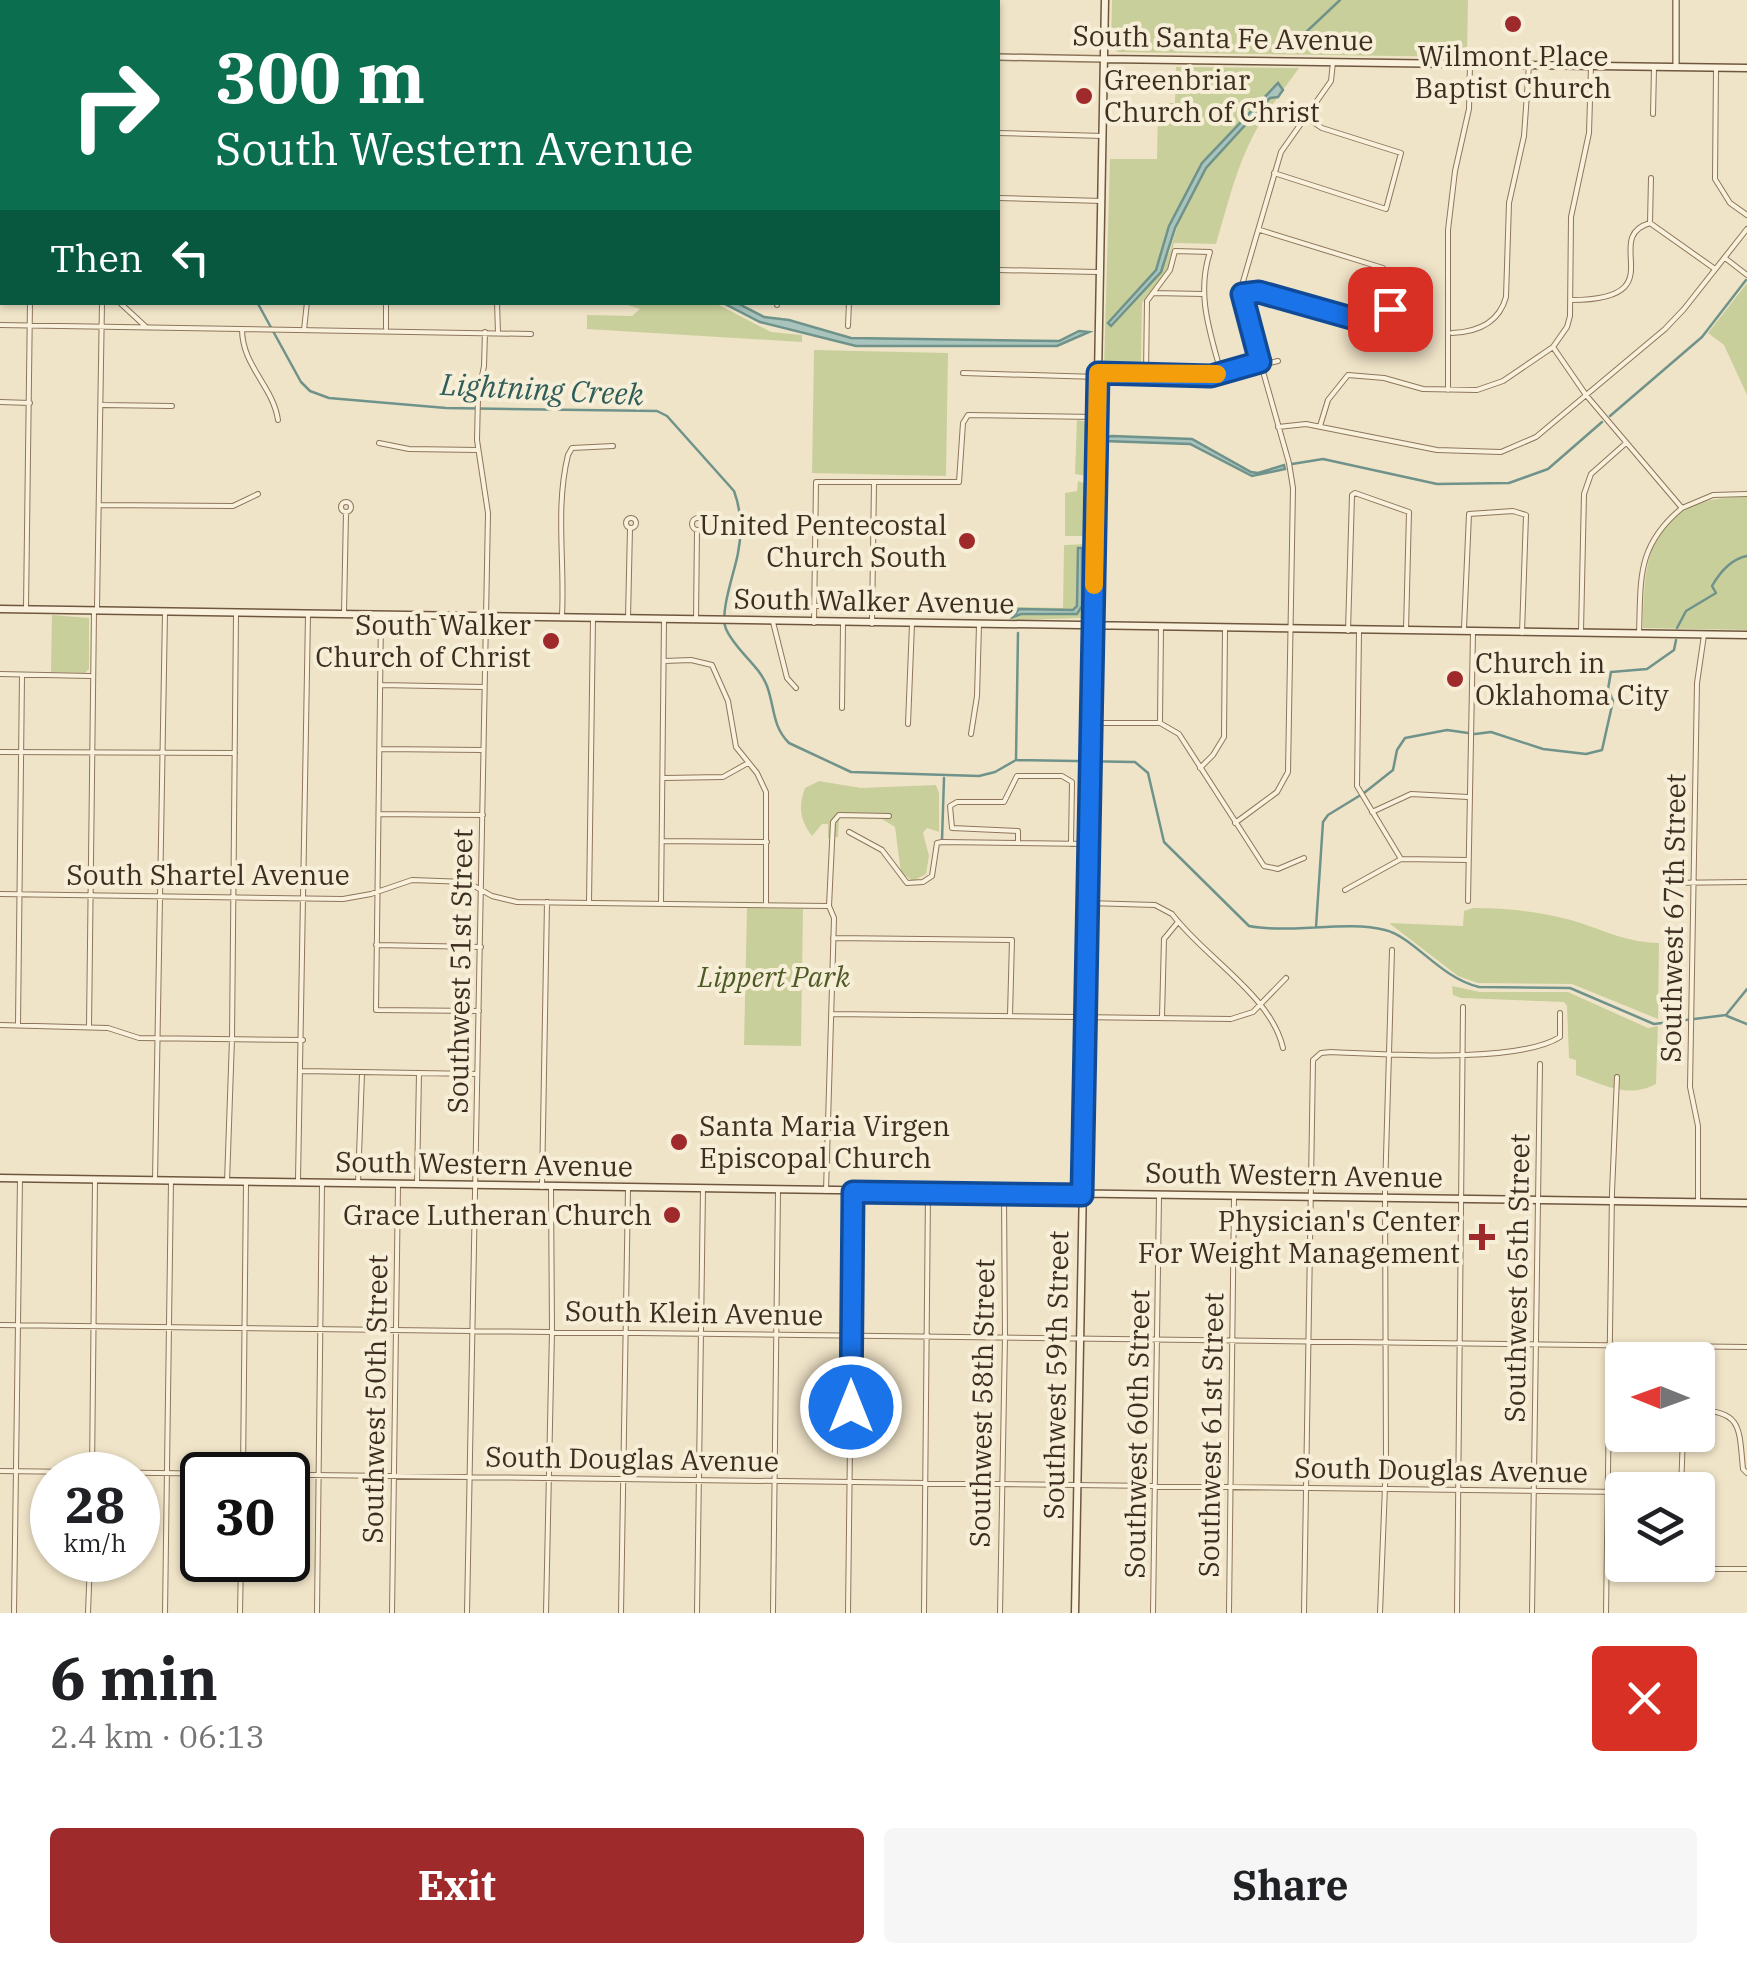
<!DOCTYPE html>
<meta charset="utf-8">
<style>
:root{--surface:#fff;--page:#f6f6f6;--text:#202124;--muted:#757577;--accent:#9e2a2b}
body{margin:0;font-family:"IBM Plex Serif",serif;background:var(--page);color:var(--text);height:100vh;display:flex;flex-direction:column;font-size:38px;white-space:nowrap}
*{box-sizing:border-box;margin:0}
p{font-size:32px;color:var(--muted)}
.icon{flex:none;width:55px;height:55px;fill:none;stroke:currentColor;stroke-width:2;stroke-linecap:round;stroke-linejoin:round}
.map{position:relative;height:1613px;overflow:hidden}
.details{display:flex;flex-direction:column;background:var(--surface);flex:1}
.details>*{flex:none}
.top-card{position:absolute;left:0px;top:0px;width:1000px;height:305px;box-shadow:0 2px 8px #0004;background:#0b6e4f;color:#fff;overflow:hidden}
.needle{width:65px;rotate:271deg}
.buttons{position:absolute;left:1605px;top:1342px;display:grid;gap:20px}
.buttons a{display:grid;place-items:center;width:110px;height:110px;border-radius:10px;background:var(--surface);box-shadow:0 2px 8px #0004;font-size:50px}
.speed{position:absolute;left:30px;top:1452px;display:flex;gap:20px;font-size:50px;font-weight:700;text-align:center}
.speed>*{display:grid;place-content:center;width:130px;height:130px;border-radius:50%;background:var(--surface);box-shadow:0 2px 8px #0004;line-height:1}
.speed small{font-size:25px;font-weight:400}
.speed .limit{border:5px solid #111;border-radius:15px;background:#fff;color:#111}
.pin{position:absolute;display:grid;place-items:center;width:85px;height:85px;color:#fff;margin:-42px;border-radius:20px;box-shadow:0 5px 15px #0006}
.me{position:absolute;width:110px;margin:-55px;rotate:0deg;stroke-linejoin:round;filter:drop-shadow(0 0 8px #0008)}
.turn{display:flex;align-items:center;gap:35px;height:210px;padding:0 50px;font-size:45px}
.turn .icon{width:130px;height:130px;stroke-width:2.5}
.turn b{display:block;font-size:70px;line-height:85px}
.then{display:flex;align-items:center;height:95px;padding:0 50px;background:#0003;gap:20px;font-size:38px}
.round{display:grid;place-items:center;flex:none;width:105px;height:105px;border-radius:10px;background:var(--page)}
.overview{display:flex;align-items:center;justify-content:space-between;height:170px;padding:0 50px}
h1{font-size:60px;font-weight:800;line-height:75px}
.button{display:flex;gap:20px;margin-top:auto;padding:20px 50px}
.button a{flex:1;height:115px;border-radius:10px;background:var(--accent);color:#fff;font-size:40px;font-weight:800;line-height:115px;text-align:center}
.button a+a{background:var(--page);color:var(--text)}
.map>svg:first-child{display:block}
.green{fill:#c9cf9b}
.water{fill:#a9c4bc;stroke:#6f938a;stroke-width:2.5}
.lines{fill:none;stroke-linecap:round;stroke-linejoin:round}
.stream{stroke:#6f938a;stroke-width:2.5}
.minor-casing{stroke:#8d765c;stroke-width:6}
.tertiary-casing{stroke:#8d765c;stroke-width:8}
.secondary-casing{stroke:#6f573f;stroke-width:9}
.minor{stroke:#faf1dc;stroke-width:4}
.tertiary{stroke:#faf1dc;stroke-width:5}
.secondary{stroke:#faf1dc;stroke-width:6}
.route-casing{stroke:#114b97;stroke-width:25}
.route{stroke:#1a73e8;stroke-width:18}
.slow{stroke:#f59e0b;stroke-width:18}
.poi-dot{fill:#9e2a2b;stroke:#f7eed8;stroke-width:4}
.labels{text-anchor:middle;stroke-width:8;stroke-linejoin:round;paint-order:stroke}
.street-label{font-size:28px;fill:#3d2e20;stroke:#f7eed8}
.poi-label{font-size:28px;fill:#3d2e20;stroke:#f7eed8;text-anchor:end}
.park-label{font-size:28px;font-style:italic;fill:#4d5a26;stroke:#f7eed8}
.water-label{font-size:30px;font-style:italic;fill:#2f5d5a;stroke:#f7eed8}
</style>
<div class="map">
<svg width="1747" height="1613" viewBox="0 0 1747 1613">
<rect width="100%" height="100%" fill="#f0e4c8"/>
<!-- green -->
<path class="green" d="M 1112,0 L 1468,0 L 1467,57 L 1117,52 L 1111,46 Z
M 1176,67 L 1299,68 L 1283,90 L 1277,83 L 1202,163 L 1169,226 L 1156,270 L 1108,323 L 1155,280 L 1170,251 L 1180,216 L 1206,168 L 1270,98 L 1278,97 C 1241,145 1233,187 1216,244 L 1174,243 L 1168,268 L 1142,303 L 1141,369 L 1104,368 L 1110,159 L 1157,159 L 1158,103 L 1175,103 Z
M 1747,283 L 1747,395 L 1724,345 L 1708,333 Z
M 621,303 L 715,303 L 771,332 L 802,335 L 802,342 L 587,329 L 587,315 L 632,316 L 640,309 Z
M 814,350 L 948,353 L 946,476 L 812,473 Z
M 1077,420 L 1088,422 L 1091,428 L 1088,476 L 1075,474 Z
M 1078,481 L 1091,486 L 1088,536 L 1065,536 L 1065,493 L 1077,491 Z
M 1747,497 L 1747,630 L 1643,628 C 1643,550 1653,496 1747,497 Z
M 1089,544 L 1087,611 L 1083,618 L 1012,620 L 1013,607 L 1063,608 L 1064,545 Z
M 52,615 L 89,618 L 89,669 L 85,673 L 51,672 Z
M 819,781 L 861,788 L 936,785 L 939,793 L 939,832 L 927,828 L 923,833 L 929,856 L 926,874 L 913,881 L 901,873 L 895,827 L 882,819 L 839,818 L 838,837 L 828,838 L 828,824 L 822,824 L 812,836 C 800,820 798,807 805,788 Z
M 747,908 L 803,909 L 801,1046 L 744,1045 Z
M 1473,908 C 1505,908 1535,911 1567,919 C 1601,928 1621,942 1659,943 L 1658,1019 L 1572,984 L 1478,983 L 1458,976 L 1389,923 L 1463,926 L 1464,911 Z
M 1452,986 L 1480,992 L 1568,992 L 1648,1028 L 1658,1026 L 1656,1084 C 1627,1099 1605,1085 1576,1075 L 1576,1060 L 1569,1058 L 1567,1006 L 1564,1002 L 1461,998 L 1453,995 Z"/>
<!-- water -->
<path class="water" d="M 1278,83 L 1283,90 L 1278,97 L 1270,98 L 1206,168 L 1175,228 L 1161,272 L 1111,326 L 1108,323 L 1156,270 L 1169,226 L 1202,163 Z
M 723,303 L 737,303 L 764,317 L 789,320 L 851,338 L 1059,341 L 1079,331 L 1089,332 L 1057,346 L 856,346 L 760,322 Z
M 1112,436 L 1192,439 L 1251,472 L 1258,473 L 1284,465 L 1285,469 L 1252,476 L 1190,444 L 1104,441 L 1105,437 Z
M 1078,548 L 1082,548 L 1082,606 L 1077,614 L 1021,614 L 1013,617 L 1019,609 L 1073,610 L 1077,606 Z"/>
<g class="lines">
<!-- stream -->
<path class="stream" d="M 749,1 L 751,0
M 571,2 L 571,0
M 1303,35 L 1340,0
M 0,147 L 2,147
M 257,302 L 301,382 L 310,391 L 329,398 L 446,408 L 657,411 L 667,416 L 734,491 C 741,510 742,533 738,553 C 735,571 719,613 726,629 C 735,650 759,665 767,686 C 775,708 772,726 789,743 L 851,772 L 979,776 L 995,772 L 1016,760 L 1135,762 L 1148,773 L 1164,842 L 1249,926 C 1290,934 1347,920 1385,930 C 1414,937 1440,978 1479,987 L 1570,988 L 1654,1024 L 1726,1015 L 1747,989
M 1610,416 L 1702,337 L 1746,280
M 1292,464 L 1323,459 L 1437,484 L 1509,483 L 1548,469 L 1602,422
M 1677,628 L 1686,611 L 1716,593 L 1712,586 C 1720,572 1731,559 1747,556
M 1016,759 L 1018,633
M 1364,793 L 1393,770 L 1397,750 L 1405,738 L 1447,730 L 1475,734 L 1491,732 L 1543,749 L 1586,754 L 1602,750 L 1613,701 L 1608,689 L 1611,672 L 1647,669 L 1674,650 L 1676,640
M 942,840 L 944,778
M 1316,927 L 1323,822 L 1328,815 L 1359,796
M 1727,1016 L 1747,1024"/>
<defs>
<path id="minor" d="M 42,2 L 42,0
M 120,2 L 120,0
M 496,2 L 496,0
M 549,2 L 549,0
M 820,2 L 820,0
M 891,2 L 891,0
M 954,2 L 954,0
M 1591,66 L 1589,133 L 1571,217 L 1570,316 L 1567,327 L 1553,347 L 1586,395 L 1682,508 C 1636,546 1641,579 1639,634
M 1716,68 L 1715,179 L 1730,203 L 1747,215
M 1653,114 L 1654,68
M 998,133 L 1103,136
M 0,167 L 2,167
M 1274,173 L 1386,209 L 1401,153 L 1322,128 L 1305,117
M 998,198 L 1102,201
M 1650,223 L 1651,178
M 1725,258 L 1747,275
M 998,270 L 1098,272
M 0,276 L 2,276
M 1153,293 L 1203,294
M 1242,294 L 1259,292 L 1369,323 L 1386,317 C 1393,302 1393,281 1383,268 L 1260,230
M 1571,300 C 1677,300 1599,238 1650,223 L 1715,269
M 119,302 L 145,326
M 497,302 L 498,333
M 777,305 L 777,302
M 0,325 L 531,334
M 848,326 L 849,302
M 386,328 L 386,302
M 242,329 C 242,366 273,386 278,420
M 304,330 L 307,302
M 1452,333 C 1477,332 1499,323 1506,297 L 1509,203 L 1524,136 L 1529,65
M 1261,365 L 1278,361
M 963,373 L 1098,377
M 1098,373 L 1211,375 L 1261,362
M 1146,374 L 1147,301 L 1170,270 L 1175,251 L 1210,252 C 1196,294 1210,332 1221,373
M 1448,390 L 1448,230 L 1455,171 L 1469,109 L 1470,64
M 0,402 L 30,403
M 103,405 L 172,406
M 1320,426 L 1328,400 L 1348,375 L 1384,378 L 1423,389 L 1477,390 L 1503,381 L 1553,347
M 1278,427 L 1306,424 L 1437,450 L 1501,452 L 1536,437 L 1665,329 L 1684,309 L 1747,229
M 379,443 L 409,449 L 478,450
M341 507a5 5 0 1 1 10 0a5 5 0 1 1-10 0Z
M 100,505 L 233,506 L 258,494
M 1682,508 L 1713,495 L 1747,494
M626 523a5 5 0 1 1 10 0a5 5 0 1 1-10 0Z
M692 524a6 6 0 1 1 12 0a6 6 0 1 1-12 0Z
M 814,606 L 872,606
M 26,608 L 30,302
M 97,608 L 102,302
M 344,613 L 346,512
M 562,615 C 565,562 555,508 568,455 L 572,448 L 613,446
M 381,616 L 376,1010 L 479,1011
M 628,618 L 630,528
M 696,620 L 697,530
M 773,622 L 787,678 L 796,688
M 814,623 L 816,482 L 959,482 L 963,423 L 968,415 L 1095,417
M 872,624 L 874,483
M 1464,628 L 1469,514 L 1513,511 L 1526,515 L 1522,633
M 1348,631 L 1352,495 L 1355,493 L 1409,512 L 1406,630
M 1359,631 L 1357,786 L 1401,859
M 1581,631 L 1584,494 L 1591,474 L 1626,443
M 664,661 L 691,660 L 712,665 L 728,701 L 736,747 L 757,773 L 766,792 L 766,905
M 0,674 L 90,676
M 380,685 L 484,687
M 842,708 L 843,623
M 1160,722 L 1161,627
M 1091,723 L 1160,723 L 1179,734 L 1264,866 L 1278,869 L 1304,858
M 908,724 L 912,624
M 971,734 L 977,696 L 979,625
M 380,749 L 483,750
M 0,752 L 235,753
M 1200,768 L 1213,755 L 1224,737 L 1225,629
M 664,778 L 723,777 L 748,763
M 1372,812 L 1411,794 L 1468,797
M 379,814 L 483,815
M 1235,823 L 1277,792 L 1288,772 L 1293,488 L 1289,463 L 1243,301 L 1242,285 L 1281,152 L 1331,81 L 1333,62
M 849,832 L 882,850 L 907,883 L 923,882 L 932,876 L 937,843 L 942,842 L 1089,844
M 662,841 L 767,842
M 1018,843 L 1018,831 L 952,828 L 950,806 L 957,802 L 1004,802 L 1017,776 L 1062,776 L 1072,782 L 1071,844
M 1665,883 L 1747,882
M 1345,890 L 1401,859 L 1467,860
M 0,894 L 343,899 L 371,894 L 412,880 L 467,882 L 492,896 L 517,902 L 829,906
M 1468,901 L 1473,632
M 589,903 L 593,619
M 1088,903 L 1155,905 L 1172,914 C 1204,957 1271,995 1283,1048
M 661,904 L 664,620
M 833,938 L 1012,940 L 1010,1015
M 376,945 L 481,947
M 832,1014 L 1231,1019 L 1253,1012 L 1286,978
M 1162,1017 L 1164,939 L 1178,922
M 0,1025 L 108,1028 L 139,1038 L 303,1040
M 18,1025 L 22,675
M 89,1027 L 94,611
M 301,1071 L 477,1074
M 298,1180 L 308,615
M 155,1181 L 165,612
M 227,1182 L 232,1039 L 236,613
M 358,1183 L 362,1073
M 417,1183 L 419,1073
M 542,1187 L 547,902
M 826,1191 L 834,918 L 829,906 L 833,822 L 839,815 L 889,816
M 1698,1202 L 1698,1126 L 1690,1087 L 1697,683 L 1704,635
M 0,1325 L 1747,1347
M 1684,1360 L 1684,1347
M 1698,1410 C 1743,1411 1739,1430 1743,1469 L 1747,1473
M 0,1471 L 1622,1492
M 243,1473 L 246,1183
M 92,1475 L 95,1180
M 1681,1490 L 1683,1435
M 1684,1565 L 1692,1569 L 1747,1569
M 14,1613 L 20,1178
M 88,1613 L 90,1560
M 165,1613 L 171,1181
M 240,1613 L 241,1560
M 317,1613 L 322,1184
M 392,1613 L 398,1185
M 467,1613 L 488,513 L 477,440 L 478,397 L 484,366 L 485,332
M 546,1613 L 552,1331 L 551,1187
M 621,1613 L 628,1188
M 697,1613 L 703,1189
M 773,1613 L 778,1190
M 848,1613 L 853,1192
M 924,1613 L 928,1193
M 1000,1613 L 1005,1337 L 1004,1194
M 1153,1613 L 1159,1196
M 1229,1613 L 1234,1197
M 1304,1613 L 1313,1060 L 1321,1053 L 1331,1052 C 1385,1054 1517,1064 1560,1037 L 1560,1013
M 1380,1613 L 1386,1461 L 1385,1191 L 1392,950
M 1457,1613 L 1463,1007
M 1532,1613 L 1540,1064
M 1606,1613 L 1612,1192 L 1617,1077"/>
<path id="tertiary" d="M 0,41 L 2,41
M 998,57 L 1104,59
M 1676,67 L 1676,0"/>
<path id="secondary" d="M 1104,59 L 1747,68
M 0,609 L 1747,635
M 0,1178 L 1747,1203
M 1075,1613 L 1105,0"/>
</defs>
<!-- minor casing -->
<use href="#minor" class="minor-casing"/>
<!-- tertiary casing -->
<use href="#tertiary" class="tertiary-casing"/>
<!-- secondary casing -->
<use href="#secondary" class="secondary-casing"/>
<!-- minor -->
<use href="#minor" class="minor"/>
<!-- tertiary -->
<use href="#tertiary" class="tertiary"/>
<!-- secondary -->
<use href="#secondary" class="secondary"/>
</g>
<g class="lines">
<defs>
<path id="route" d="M 851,1407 L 853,1192 L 1082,1195 L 1098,373 L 1211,376 L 1260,362 L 1242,294 L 1259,292 L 1369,323 L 1386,317 L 1390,309"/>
</defs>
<!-- route casing -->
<use href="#route" class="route-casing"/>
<!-- route -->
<use href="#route" class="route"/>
<!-- slow -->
<path class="slow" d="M 1094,585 L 1098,373 L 1217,374"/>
</g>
<!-- markers -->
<g class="poi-dot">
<circle cx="1513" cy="24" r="10"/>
<circle cx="1084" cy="96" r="10"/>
<circle cx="967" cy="541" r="10"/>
<circle cx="551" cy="641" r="10"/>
<circle cx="1455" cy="679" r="10"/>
<circle cx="679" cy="1142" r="10"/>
<circle cx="672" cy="1215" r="10"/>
<path d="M1477 1222h10v10h10v10h-10v10h-10v-10h-10v-10h10z"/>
</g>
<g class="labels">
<!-- street labels -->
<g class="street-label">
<text transform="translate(1223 38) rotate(1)" y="10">South Santa Fe Avenue</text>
<text transform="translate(874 601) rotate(1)" y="10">South Walker Avenue</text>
<text x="208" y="885">South Shartel Avenue</text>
<text transform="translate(1673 918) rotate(-89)" y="10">Southwest 67th Street</text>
<text transform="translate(460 971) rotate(-89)" y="10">Southwest 51st Street</text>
<text transform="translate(484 1164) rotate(1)" y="10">South Western Avenue</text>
<text transform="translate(1294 1175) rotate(1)" y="10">South Western Avenue</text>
<text transform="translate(1517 1278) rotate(-89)" y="10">Southwest 65th Street</text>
<text transform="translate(694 1313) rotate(1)" y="10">South Klein Avenue</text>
<text transform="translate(1056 1375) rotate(-89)" y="10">Southwest 59th Street</text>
<text transform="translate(375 1399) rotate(-89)" y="10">Southwest 50th Street</text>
<text transform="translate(982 1403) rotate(-89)" y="10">Southwest 58th Street</text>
<text transform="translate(1137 1434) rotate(-89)" y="10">Southwest 60th Street</text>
<text transform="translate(1211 1435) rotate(-89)" y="10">Southwest 61st Street</text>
<text transform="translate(632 1459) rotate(1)" y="10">South Douglas Avenue</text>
<text transform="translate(1441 1470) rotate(1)" y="10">South Douglas Avenue</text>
</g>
<!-- poi labels -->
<g class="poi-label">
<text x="1513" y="66" text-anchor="middle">Wilmont Place<tspan x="1513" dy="32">Baptist Church</tspan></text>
<text x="1104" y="90" text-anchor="start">Greenbriar<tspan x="1104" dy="32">Church of Christ</tspan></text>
<text x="947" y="535">United Pentecostal<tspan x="947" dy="32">Church South</tspan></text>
<text x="531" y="635">South Walker<tspan x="531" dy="32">Church of Christ</tspan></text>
<text x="1475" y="673" text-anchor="start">Church in<tspan x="1475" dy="32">Oklahoma City</tspan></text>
<text x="699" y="1136" text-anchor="start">Santa Maria Virgen<tspan x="699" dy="32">Episcopal Church</tspan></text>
<text x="652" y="1225">Grace Lutheran Church</text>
<text x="1460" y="1231">Physician's Center<tspan x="1460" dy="32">For Weight Management</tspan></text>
</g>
<!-- park labels -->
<g class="park-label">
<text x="774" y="987">Lippert Park</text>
</g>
<!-- water labels -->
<g class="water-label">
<text transform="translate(542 390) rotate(3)" y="10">Lightning Creek</text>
</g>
</g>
</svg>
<div class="buttons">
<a><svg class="needle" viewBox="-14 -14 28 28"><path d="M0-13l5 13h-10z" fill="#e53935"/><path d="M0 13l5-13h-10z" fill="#757577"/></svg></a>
<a><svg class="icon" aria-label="layers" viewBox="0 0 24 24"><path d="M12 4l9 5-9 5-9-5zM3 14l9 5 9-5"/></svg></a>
</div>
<div class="speed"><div>28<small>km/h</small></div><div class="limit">30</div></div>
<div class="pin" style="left:1390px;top:309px;background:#d93025"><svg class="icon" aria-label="arrive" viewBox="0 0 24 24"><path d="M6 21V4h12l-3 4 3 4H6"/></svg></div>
<svg class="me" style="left:851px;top:1407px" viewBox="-20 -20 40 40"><circle r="17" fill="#1a73e8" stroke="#fff" stroke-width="3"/><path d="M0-11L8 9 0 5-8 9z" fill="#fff"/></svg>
<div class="top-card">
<div class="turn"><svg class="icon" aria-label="right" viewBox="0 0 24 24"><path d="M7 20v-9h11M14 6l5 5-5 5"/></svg><div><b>300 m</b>South Western Avenue</div></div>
<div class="then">Then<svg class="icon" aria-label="left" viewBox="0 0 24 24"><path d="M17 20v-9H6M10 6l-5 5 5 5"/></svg></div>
</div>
</div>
<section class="details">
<div class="overview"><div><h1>6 min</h1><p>2.4 km · 06:13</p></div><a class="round" style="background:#d93025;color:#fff"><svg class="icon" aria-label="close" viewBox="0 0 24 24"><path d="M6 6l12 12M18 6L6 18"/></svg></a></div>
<div class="button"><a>Exit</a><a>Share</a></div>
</section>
